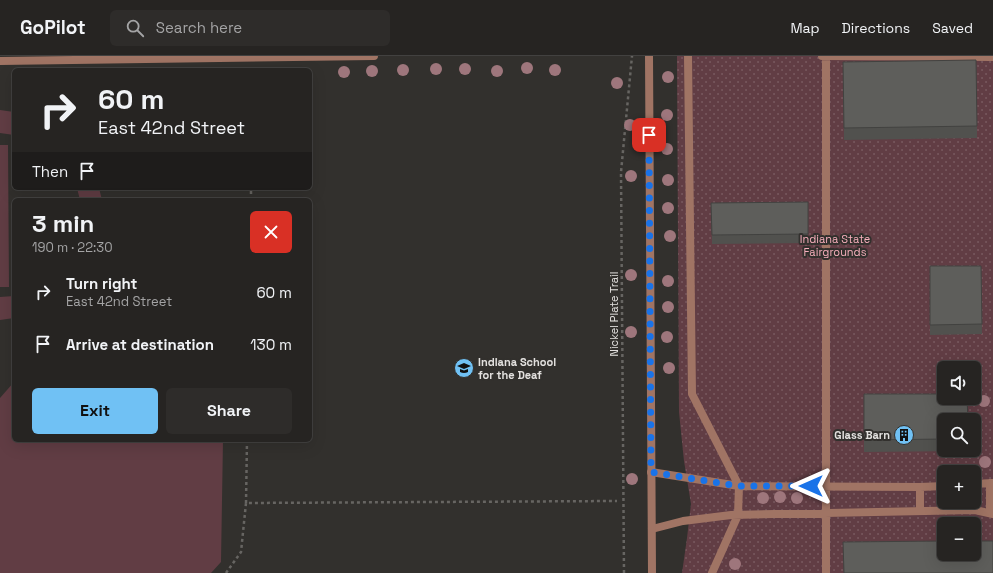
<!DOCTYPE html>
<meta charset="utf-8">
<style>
:root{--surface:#262422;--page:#2e2c2a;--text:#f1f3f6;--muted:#a4a4a5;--line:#424140;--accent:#70c1f4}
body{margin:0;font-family:"Space Grotesk",sans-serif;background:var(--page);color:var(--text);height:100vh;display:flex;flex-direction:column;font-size:15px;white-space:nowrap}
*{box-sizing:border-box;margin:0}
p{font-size:13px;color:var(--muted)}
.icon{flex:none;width:22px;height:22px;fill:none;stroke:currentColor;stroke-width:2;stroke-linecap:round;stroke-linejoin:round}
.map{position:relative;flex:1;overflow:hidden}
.sheet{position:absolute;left:12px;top:142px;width:300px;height:244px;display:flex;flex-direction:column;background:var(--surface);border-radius:6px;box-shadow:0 4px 16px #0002,0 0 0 1px var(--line)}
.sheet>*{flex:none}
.top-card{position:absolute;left:12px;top:12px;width:300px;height:122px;border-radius:6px;box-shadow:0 4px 16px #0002,0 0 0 1px var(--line);background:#262422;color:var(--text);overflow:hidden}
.buttons{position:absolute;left:937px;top:305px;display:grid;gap:8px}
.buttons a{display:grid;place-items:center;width:44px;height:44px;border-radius:6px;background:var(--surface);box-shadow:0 4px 16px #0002,0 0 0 1px var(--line);font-size:20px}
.pin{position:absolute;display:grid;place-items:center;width:34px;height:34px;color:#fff;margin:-17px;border-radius:8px;box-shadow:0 2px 6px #0006}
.me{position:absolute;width:44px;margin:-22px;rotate:270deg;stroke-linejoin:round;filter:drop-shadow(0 0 3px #0008)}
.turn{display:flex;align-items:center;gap:14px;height:84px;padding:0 20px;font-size:18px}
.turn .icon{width:52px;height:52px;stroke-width:2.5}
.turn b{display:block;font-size:28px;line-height:34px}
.then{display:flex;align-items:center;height:38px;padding:0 20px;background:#0003;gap:8px;font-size:15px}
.round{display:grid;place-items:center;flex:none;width:42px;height:42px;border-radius:6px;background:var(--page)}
.summary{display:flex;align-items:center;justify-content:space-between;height:68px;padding:0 20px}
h1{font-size:24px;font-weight:800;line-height:30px}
.button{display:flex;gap:8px;margin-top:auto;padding:8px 20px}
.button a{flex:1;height:46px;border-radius:6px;background:var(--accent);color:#111;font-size:16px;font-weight:800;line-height:46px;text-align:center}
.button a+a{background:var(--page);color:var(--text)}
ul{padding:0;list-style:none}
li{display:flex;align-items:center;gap:12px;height:52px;padding:0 20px}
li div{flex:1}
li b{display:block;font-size:15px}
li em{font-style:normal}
header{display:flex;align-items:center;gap:24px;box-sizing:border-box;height:56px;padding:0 20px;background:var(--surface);border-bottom:1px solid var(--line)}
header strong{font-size:19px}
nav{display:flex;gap:22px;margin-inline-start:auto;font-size:14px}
.search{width:280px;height:36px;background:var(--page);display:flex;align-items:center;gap:10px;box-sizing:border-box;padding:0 14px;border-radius:6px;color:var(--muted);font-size:15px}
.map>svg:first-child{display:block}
.green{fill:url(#green-dots);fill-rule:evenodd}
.pitch{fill:#613d44}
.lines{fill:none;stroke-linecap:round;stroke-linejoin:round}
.path{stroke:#676562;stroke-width:2.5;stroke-dasharray:3 3;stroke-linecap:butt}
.service{stroke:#a07464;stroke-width:8}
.minor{stroke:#a07464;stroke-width:8}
.tertiary{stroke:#a07464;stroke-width:8}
.tree{fill:#9e767c}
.wall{fill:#51514e}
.building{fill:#5e5e5b;stroke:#424240}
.route{stroke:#1a73e8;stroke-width:7;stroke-dasharray:0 12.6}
.labels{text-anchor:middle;stroke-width:4;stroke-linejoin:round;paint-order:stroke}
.park-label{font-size:11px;fill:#f7afbc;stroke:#32302d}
.street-label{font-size:11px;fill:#e3e1df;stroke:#32302d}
.poi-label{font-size:11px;font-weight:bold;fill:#e3e1df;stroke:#32302d;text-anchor:start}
</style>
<header>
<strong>GoPilot</strong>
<div class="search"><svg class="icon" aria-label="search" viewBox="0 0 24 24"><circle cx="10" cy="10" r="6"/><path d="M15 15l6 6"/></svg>Search here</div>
<nav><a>Map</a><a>Directions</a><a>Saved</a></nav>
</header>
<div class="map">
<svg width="993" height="517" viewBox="0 0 993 517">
<defs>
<pattern id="green-dots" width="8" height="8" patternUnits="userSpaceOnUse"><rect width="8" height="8" fill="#613d44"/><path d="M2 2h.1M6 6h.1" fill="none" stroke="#78595f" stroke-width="1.8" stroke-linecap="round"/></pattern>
</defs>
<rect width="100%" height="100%" fill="#32302d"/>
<!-- green -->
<path class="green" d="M 677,0 L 993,0 L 993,517 L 682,517 L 687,482 L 691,448 L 684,405 L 679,356 ZM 944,312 L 974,312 L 974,342 L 944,342 ZM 944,364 L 974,364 L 974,394 L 944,394 ZM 944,416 L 974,416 L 974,446 L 944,446 ZM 944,468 L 974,468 L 974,498 L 944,498 Z"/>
<!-- pitch -->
<path class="pitch" d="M 0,54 L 14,56 L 14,79 L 0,77 Z
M 0,89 L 8,89 L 9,231 L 0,231 Z
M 77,132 L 99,132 L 102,144 L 80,144 Z
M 14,240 L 14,262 L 0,264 L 0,241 Z
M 14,326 L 14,384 L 223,384 L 221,506 L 211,517 L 0,517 L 0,342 Z"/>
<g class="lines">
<!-- path -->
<path class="path" d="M 251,144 L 251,132
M 246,447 L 247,384
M 226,517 L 241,496 L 246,447 L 617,445
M 624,517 L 621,116 L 632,0"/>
<!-- service -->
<path class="service" d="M 688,0 L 692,338 L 739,430 L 738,459 L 712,517
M 822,0 L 993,1
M 826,0 L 826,517
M 651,416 L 739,430 L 920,431 L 944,430
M 990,427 L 990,457
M 974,428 L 993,427
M 920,431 L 920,455
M 652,473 L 683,465 L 731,459 L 975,454 L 993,458"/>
<!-- minor -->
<path class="minor" d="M 0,5 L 374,0"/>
<!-- tertiary -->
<path class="tertiary" d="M 649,0 L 652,517"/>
</g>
<!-- trees -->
<g class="tree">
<circle cx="527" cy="12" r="6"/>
<circle cx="436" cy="13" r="6"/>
<circle cx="465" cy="13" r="6"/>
<circle cx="403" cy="14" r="6"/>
<circle cx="555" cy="14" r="6"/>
<circle cx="372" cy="15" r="6"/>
<circle cx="497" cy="15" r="6"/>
<circle cx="344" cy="16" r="6"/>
<circle cx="668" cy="21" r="6"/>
<circle cx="617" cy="27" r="6"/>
<circle cx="667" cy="59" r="6"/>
<circle cx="630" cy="69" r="6"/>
<circle cx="667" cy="93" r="6"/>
<circle cx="631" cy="120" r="6"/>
<circle cx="668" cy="124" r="6"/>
<circle cx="668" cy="152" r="6"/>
<circle cx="670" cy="180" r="6"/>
<circle cx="631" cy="219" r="6"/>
<circle cx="668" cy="225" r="6"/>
<circle cx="668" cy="251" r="6"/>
<circle cx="631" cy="276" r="6"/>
<circle cx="667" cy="281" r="6"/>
<circle cx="669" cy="312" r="6"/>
<circle cx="984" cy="345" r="6"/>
<circle cx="985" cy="406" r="6"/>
<circle cx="632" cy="423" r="6"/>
<circle cx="780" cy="441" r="6"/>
<circle cx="763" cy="442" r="6"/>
<circle cx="797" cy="442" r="6"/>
<circle cx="735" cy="508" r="6"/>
</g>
<!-- wall -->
<path class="wall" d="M 843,6 L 977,70 L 977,82 L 844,84 Z
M 808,146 L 808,187 L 712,188 L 711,147 Z
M 930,210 L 981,210 L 982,278 L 930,279 Z
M 864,338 L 944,364 L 944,394 L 968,394 L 968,395 L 864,396 Z"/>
<!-- building -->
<path class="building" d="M 976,4 L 977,70 L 844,72 L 843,6 Z
M 808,146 L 808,178 L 712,179 L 711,147 Z
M 930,210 L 981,210 L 982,268 L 930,269 Z
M 864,338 L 944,338 L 944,342 L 967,342 L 968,364 L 944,364 L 944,383 L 864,384 Z
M 944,485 L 944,498 L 974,498 L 974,485 L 993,485 L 993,517 L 844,517 L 843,486 Z"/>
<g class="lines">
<!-- route -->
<path class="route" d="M 649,79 L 651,416 L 739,430 L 811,430"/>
</g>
<!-- icons -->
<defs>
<symbol id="school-disc" viewBox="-11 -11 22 22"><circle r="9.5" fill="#70c1f4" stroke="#32302d"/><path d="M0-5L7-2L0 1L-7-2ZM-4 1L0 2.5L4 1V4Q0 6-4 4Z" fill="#111"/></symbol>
<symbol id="building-disc" viewBox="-11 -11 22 22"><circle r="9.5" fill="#70c1f4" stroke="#32302d"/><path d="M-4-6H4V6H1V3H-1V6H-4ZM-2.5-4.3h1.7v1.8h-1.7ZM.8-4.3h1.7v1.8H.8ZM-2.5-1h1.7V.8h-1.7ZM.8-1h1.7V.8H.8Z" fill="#111"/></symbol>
</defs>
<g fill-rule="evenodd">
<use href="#school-disc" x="453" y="301" width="22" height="22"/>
<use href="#building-disc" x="893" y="368" width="22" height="22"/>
</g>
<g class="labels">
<!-- park labels -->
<g class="park-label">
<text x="835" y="187">Indiana State<tspan x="835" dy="13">Fairgrounds</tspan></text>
</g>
<!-- street labels -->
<g class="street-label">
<text transform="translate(614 258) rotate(-90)" y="4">Nickel Plate Trail</text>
</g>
<!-- poi labels -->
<g class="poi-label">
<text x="478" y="310">Indiana School<tspan x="478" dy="13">for the Deaf</tspan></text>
<text x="890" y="383" text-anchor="end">Glass Barn</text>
</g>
</g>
</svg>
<div class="buttons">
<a><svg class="icon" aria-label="sound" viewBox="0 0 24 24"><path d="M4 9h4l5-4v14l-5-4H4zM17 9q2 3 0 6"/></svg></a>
<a><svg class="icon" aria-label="search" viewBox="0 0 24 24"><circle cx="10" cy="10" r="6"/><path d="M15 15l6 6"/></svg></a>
<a>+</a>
<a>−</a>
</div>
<div class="pin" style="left:649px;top:79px;background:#d93025"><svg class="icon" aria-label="arrive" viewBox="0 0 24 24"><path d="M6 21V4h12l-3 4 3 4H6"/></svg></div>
<svg class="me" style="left:811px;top:430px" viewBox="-20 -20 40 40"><path d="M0-17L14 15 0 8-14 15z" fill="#1a73e8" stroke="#fff" stroke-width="4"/></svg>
<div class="top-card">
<div class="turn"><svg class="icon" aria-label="right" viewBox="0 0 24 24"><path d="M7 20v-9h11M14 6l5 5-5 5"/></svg><div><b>60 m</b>East 42nd Street</div></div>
<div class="then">Then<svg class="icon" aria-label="arrive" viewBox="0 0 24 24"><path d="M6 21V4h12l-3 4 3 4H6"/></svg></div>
</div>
<section class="sheet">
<div class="summary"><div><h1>3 min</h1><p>190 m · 22:30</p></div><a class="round" style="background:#d93025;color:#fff"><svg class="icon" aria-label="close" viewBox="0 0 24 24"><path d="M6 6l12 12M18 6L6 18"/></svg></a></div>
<ul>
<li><svg class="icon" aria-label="right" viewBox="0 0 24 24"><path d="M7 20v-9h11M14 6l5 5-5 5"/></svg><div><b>Turn right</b><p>East 42nd Street</p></div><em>60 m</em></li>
<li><svg class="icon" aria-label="arrive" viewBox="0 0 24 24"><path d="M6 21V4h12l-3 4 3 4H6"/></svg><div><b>Arrive at destination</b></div><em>130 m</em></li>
</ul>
<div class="button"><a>Exit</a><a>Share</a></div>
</section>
</div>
